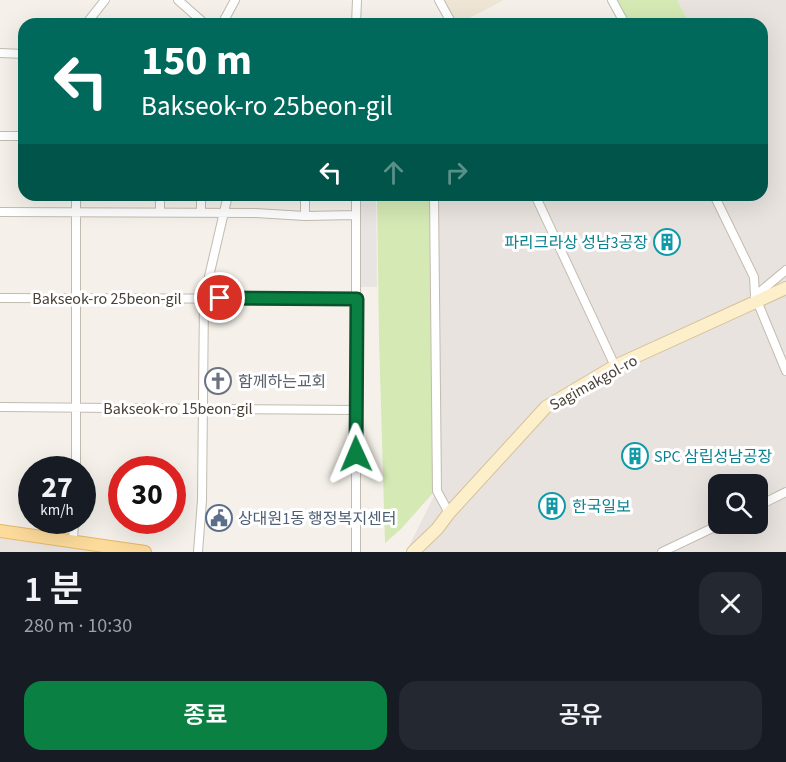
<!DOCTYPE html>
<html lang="ko">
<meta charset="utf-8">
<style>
:root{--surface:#171b24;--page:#242831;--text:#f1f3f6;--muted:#9ea1a6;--accent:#0b8043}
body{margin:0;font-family:"Source Sans 3","Noto Sans KR",sans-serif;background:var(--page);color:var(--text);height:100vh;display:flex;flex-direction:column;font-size:22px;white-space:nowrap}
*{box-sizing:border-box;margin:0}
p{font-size:20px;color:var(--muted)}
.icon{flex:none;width:33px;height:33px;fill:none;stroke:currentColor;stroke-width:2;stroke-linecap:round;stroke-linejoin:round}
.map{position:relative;height:552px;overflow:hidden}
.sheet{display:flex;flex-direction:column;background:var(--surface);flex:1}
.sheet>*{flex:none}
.hud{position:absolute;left:18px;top:18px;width:750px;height:183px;border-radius:18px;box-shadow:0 6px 24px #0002;background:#00695c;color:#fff;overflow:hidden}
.tools{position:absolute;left:708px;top:474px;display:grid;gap:12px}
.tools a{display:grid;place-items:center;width:60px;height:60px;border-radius:12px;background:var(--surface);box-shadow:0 6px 24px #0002;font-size:30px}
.speed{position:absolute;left:18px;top:456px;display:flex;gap:12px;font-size:30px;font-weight:700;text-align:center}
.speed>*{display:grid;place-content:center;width:78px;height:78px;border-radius:50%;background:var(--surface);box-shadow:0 6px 24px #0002;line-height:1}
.speed small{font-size:15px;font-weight:400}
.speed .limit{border:9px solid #d22;background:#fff;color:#111}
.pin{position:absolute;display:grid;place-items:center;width:51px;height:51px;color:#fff;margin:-26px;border:3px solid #fff;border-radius:50%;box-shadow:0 2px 6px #0007}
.me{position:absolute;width:66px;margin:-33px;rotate:359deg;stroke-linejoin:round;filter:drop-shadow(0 0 4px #0008)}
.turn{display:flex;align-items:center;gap:21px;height:126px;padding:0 24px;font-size:27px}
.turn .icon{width:78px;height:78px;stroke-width:2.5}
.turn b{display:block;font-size:42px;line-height:51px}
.lanes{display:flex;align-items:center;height:57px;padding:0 24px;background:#0003;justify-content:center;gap:30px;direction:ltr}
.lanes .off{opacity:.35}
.round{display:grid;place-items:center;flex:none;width:63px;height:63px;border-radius:18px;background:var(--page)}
.overview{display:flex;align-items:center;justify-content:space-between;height:102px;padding:0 24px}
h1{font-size:36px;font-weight:600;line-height:45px}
.button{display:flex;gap:12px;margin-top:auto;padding:12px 24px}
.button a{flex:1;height:69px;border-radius:18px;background:var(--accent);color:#fff;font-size:24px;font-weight:600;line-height:69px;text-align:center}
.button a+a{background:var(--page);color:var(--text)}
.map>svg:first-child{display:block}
.industrial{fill:#e8e3df;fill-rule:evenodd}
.education{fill:#eee5d5}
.green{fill:#d4e9b4}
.parking{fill:#e7e4e2}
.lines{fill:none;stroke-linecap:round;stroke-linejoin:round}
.street-casing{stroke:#c4bbb0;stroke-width:10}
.secondary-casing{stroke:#d4c29a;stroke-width:14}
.primary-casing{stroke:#e4b86a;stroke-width:14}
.street{stroke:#fff;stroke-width:8}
.secondary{stroke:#feefcb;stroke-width:12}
.primary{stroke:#fddb9b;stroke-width:12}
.route-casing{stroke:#07532c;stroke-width:15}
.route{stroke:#0b8043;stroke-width:10}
.labels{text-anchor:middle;stroke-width:6;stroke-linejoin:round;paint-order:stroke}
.culture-label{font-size:16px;fill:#0d838f;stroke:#fff;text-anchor:start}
.street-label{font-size:16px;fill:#494238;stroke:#fff}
.worship-label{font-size:16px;fill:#5b616d;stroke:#fff;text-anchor:start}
.service-label{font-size:16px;fill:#4e5e75;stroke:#fff;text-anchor:start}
</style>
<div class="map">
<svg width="786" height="552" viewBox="0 0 786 552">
<rect width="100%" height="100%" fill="#f5f1ea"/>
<!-- industrial -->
<path class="industrial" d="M 677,0 L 786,0 L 786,552 L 406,552 L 437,490 L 434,195 L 762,195 L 762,24 L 690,24 ZM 718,484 L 758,484 L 758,524 L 718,524 Z
M 0,538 L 106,552 L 0,552 Z"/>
<!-- education -->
<path class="education" d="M 441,0 L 504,0 L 458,24 L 453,24 Z"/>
<!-- green -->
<path class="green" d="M 611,0 L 677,0 L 690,24 L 624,24 Z
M 377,195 L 432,195 L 433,493 L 401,529 L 385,543 L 379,338 Z"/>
<!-- parking -->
<path class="parking" d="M 360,195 L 376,195 L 377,287 L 361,287 Z"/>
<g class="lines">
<defs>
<path id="street" d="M 178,0 L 205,24
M 439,0 L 452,24
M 612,0 L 625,24
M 86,24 L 105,0
M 222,24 L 235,0
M 356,24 L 357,0
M 0,53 L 24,54
M 0,136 L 24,136
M 356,195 L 356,552
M 434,195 L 437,491 L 449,513
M 535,195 L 615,366
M 714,195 L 754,277 L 755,296 L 786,371
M 0,212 L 256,213 L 305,216 L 356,215
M 160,212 L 160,195
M 201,213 L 201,195
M 305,216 L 305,195
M 755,296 L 786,270
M 0,298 L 357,299
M 0,407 L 355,410
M 76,470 L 76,195
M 758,506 L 786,492
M 73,541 L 74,520
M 198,552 L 202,500 L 204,298 L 228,195
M 662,552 L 721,524"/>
<path id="secondary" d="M 413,552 L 437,529 L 449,513 L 546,407 L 615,366 L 786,288"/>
<path id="primary" d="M 0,531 L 145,552"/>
</defs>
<!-- street casing -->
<use href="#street" class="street-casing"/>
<!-- secondary casing -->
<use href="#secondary" class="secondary-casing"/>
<!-- primary casing -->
<use href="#primary" class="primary-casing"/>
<!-- street -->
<use href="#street" class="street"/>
<!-- secondary -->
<use href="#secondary" class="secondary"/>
<!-- primary -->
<use href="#primary" class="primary"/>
</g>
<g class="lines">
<defs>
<path id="route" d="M 220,298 L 357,299 L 356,454"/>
</defs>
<!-- route casing -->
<use href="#route" class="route-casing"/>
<!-- route -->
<use href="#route" class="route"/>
</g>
<!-- icons -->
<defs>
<symbol id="building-ring" viewBox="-11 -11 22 22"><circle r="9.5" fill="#fff" stroke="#0f9aa8" stroke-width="1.5"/><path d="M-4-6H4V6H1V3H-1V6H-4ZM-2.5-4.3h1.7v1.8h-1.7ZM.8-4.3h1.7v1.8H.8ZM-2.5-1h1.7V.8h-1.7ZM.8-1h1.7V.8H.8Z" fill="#0f9aa8"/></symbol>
<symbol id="church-ring" viewBox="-11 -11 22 22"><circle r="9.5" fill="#fff" stroke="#6b7280" stroke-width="1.5"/><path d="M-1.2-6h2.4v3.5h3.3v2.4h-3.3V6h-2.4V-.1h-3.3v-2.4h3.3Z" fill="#6b7280"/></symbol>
<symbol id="civic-ring" viewBox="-11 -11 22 22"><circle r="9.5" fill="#fff" stroke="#5c6f8a" stroke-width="1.5"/><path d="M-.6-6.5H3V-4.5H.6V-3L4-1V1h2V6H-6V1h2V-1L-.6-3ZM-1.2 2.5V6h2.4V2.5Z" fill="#5c6f8a"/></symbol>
</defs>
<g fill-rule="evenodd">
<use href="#building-ring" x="652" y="227" width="30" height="30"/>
<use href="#church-ring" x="203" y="366" width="30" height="30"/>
<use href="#building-ring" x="620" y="441" width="30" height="30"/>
<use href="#building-ring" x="537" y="491" width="30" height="30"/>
<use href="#civic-ring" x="204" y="503" width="30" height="30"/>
</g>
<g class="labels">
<!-- culture labels -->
<g class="culture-label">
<text x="648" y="248" text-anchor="end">파리크라상 성남3공장</text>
<text x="654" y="462">SPC 삼립성남공장</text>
<text x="572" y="512">한국일보</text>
</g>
<!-- street labels -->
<g class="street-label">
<text x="107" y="304">Bakseok-ro 25beon-gil</text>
<text transform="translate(593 382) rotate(-29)" y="6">Sagimakgol-ro</text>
<text x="178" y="414">Bakseok-ro 15beon-gil</text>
</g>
<!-- worship labels -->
<g class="worship-label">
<text x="238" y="387">함께하는교회</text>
</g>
<!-- service labels -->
<g class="service-label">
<text x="238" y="524">상대원1동 행정복지센터</text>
</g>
</g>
</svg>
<div class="tools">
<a><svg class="icon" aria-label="search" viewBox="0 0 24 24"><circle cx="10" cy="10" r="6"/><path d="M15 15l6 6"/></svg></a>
</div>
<div class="speed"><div>27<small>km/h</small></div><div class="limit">30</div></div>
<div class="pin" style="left:220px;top:298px;background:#d93025"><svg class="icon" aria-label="arrive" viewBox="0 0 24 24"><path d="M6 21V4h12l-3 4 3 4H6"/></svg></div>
<svg class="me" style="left:356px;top:454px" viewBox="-20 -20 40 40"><path d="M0-17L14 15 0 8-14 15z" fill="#0b8043" stroke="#fff" stroke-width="4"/></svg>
<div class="hud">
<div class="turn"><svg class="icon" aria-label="left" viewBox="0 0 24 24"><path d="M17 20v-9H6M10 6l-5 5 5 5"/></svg><div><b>150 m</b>Bakseok-ro 25beon-gil</div></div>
<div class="lanes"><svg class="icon" aria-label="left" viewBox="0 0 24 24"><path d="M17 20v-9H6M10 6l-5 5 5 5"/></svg><svg class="icon off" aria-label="ahead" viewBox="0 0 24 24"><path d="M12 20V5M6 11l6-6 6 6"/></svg><svg class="icon off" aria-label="right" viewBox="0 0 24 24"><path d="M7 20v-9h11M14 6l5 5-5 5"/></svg></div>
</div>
</div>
<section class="sheet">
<div class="overview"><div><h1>1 분</h1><p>280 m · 10:30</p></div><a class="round"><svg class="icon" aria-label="close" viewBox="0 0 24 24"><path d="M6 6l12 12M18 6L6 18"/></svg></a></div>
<div class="button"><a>종료</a><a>공유</a></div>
</section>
